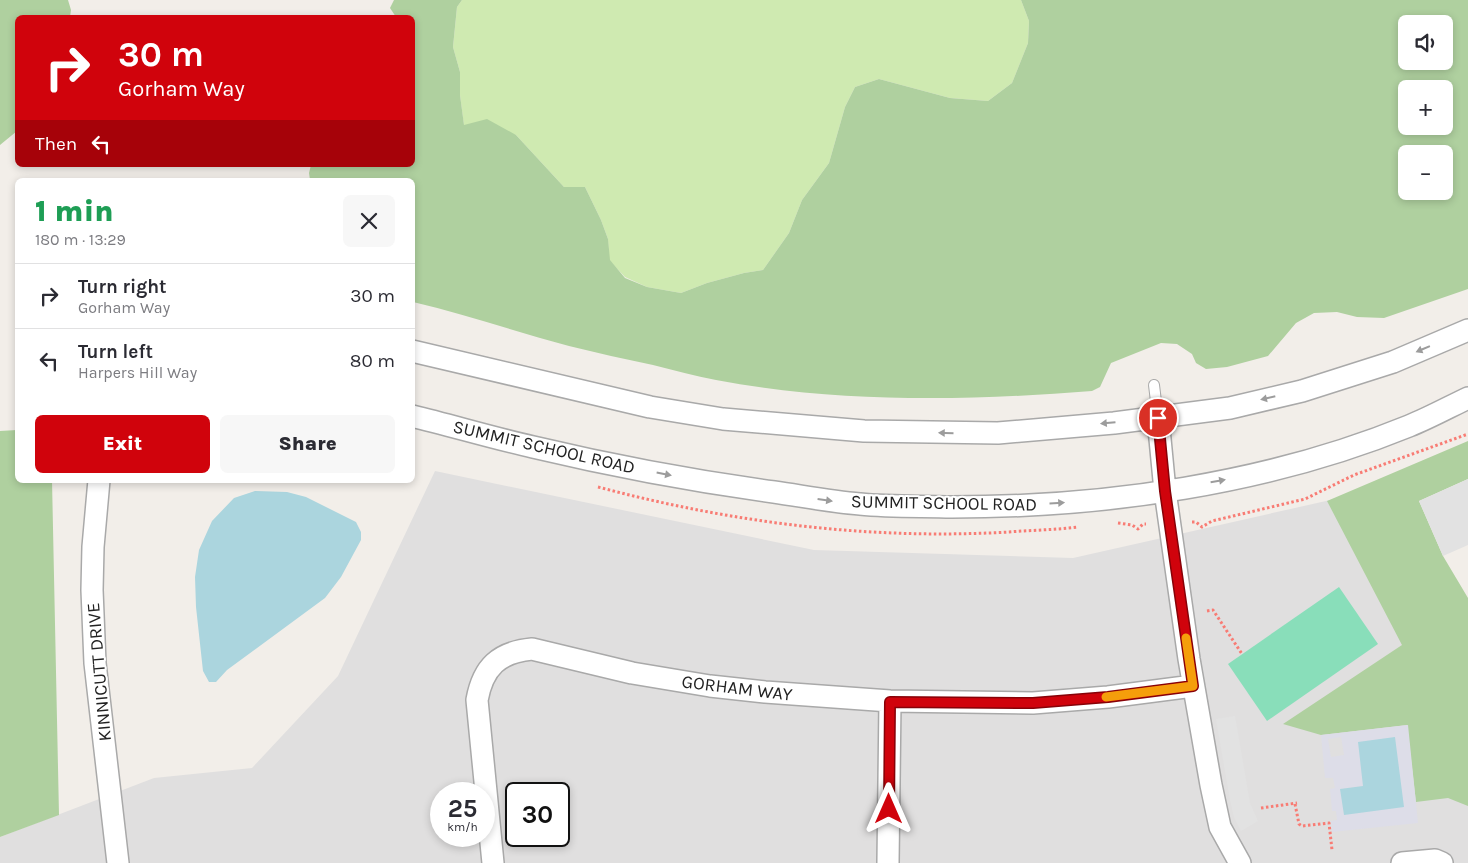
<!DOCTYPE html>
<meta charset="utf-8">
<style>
:root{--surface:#fff;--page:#f7f7f7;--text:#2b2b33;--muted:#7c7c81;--line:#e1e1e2;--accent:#d0030c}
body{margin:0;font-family:Karla,sans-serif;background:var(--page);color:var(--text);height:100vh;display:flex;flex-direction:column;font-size:19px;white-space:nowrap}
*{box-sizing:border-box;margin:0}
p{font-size:16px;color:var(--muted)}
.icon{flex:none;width:28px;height:28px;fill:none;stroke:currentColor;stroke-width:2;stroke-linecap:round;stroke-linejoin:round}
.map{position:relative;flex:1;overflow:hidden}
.side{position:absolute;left:15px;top:178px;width:400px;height:305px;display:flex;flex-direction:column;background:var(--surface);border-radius:8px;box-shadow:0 2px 8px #0003}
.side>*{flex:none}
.top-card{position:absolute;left:15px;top:15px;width:400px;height:152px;border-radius:8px;box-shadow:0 2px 8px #0003;background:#d0030c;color:#fff;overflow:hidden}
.controls{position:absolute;left:1398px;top:15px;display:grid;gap:10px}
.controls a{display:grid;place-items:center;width:55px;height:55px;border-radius:8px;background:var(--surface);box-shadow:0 2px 8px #0003;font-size:25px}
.speed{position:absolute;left:430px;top:782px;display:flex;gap:10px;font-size:25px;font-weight:700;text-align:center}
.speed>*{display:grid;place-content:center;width:65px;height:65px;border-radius:50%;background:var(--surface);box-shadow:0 2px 8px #0003;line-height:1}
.speed small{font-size:12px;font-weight:400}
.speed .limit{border:2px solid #111;border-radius:8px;background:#fff;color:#111}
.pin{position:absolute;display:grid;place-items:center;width:42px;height:42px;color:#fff;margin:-21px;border:2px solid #fff;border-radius:50%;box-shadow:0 1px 5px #0007}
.me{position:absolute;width:55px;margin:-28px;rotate:0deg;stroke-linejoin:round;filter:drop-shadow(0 0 4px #0008)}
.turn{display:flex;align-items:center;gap:18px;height:105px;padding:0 20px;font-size:22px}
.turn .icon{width:65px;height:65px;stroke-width:2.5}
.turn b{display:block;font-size:35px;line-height:42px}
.then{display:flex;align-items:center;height:48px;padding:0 20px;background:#0003;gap:10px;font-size:19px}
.round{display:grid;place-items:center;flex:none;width:52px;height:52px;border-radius:8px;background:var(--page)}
.summary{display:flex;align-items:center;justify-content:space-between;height:85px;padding:0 20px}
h1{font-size:30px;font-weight:800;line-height:38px;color:#1e9e55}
.button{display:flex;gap:10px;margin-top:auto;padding:10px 20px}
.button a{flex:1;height:58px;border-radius:8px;background:var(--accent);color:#fff;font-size:20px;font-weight:800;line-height:58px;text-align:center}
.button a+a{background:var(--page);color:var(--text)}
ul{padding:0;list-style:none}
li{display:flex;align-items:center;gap:15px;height:65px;padding:0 20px;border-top:1px solid var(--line)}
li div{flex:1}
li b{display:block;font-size:19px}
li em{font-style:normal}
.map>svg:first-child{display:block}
.residential{fill:#e0dfdf;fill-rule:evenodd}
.grass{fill:#cfeab1}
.forest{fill:#afd09f;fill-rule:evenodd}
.pitch{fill:#89deba}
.parking{fill:#e2e2e2}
.plaza{fill:#dddde8;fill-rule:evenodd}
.water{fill:#abd5de}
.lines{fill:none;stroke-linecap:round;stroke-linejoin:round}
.lane-casing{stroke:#a9a9a9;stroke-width:12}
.street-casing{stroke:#a9a9a9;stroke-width:24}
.path{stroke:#f87c74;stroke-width:3;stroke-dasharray:2.5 2.5;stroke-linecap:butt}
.lane{stroke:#fff;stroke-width:10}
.street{stroke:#fff;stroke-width:21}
.oneway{fill:#9c9c9c}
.route-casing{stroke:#870208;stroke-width:12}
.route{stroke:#d0030c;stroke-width:9}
.slow{stroke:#f59e0b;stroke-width:9}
.labels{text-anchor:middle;stroke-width:4;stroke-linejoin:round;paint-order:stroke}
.street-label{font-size:18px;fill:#222;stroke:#fff}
</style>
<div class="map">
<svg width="1468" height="863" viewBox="0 0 1468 863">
<rect width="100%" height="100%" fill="#f2eee9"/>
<!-- residential -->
<path class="residential" d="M 435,471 L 814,550 L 1073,558 L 1357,494 L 1468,639 L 1468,863 L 0,863 L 0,837 L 154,778 L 252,768 L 338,676 ZM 441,794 L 484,794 L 484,836 L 441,836 ZM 516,794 L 559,794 L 559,836 L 516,836 Z"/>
<!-- grass -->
<path class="grass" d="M 462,0 L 1021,0 L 1029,21 L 1028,43 L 1012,83 L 988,101 L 950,98 L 879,79 L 855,87 L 845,107 L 829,163 L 802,200 L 789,233 L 763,270 L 744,273 L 707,283 L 681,293 L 647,287 L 625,277 L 609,260 L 608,239 L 601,220 L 585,187 L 564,187 L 516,135 L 464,126 L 460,95 L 460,72 L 453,47 L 457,7 Z"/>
<!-- forest -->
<path class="forest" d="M 0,0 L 68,0 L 71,10 L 70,17 L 18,18 L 17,131 L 0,145 Z
M 394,0 L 462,0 L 457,7 L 453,47 L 460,72 L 460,95 L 464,125 L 487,119 L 516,135 L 564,187 L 585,187 L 601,220 L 608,239 L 610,260 L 625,278 L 647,287 L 681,293 L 707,283 L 744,273 L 763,270 L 789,233 L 802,200 L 829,163 L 845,107 L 855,87 L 879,79 L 950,98 L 988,101 L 1012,83 L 1028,43 L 1029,21 L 1021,0 L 1468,0 L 1468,289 L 1384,318 L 1357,317 L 1337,312 L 1314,313 L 1296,323 L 1268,356 L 1227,367 L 1206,369 L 1196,363 L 1192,354 L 1177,344 L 1161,343 L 1111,363 L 1100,387 L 1092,391 C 966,401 840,403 716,380 C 695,376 674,370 653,365 C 625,359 597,353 569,346 C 516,332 465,314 413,302 L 412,180 L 310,180 L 309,173 L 311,165 L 412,165 L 412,18 L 396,17 L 390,8 ZM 1406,24 L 1444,24 L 1444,61 L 1406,61 ZM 1406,89 L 1444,89 L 1444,126 L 1406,126 ZM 1406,154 L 1444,154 L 1444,191 L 1406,191 Z
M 17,430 L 18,480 L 52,480 L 59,815 L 0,837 L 0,431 Z
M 1468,441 L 1468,479 L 1419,501 L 1443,556 L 1468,598 L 1468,806 L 1448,798 L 1416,802 L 1407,725 L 1321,735 L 1283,724 L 1402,645 L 1327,501 Z"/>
<!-- pitch -->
<path class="pitch" d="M 1339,587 L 1378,644 L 1267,721 L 1228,664 Z"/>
<!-- parking -->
<path class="parking" d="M 1468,479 L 1468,545 L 1443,556 L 1419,501 Z
M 1235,716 L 1250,803 L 1258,821 L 1241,831 L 1234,817 L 1230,800 L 1216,719 Z"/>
<!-- plaza -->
<path class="plaza" d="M 1408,725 L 1418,823 L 1332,832 L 1331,821 L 1337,820 L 1336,811 L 1332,811 L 1330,789 L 1335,788 L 1333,778 L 1325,778 L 1321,735 ZM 1341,737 L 1344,755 L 1331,757 L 1328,739 ZM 1363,786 L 1344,815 L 1341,789 Z"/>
<!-- water -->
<path class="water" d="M 255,491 L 287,492 L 306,497 L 356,522 L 361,532 L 361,540 L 341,577 L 325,598 L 227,670 L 216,682 L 209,682 L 203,671 L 196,607 L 195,577 L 199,550 L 212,521 L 234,498 Z
M 1395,737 L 1404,807 L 1344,815 L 1340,789 L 1363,786 L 1358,742 Z"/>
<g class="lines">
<defs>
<path id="lane" d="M 1154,385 L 1158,418"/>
<path id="street" d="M 412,351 L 650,407 L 723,419 L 864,431 L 998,433 L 1114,423 L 1230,408 L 1302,391 L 1393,362 L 1468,330
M 412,416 C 453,426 493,438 533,447 C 613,466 693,481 774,492 C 802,496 831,502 860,504 C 890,507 921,506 952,507 C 1105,507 1267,484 1409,426 C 1429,418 1449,407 1468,398
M 1158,418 L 1165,491 L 1189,659 L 1211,785 L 1220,827 L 1240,863
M 99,480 L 93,547 L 92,590 L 95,663 L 118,863
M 493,863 L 477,700 C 483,667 499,652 532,649 L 632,673 L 710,686 L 765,692 L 890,701 L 1033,703 L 1108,697 L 1193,686
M 888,863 L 890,701
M 1402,863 L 1435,860 L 1442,863"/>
</defs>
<!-- lane casing -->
<use href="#lane" class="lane-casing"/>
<!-- street casing -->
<use href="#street" class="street-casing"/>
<!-- path -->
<path class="path" d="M 598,487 C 734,523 869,540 1009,532 C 1032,530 1055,530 1078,527
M 1192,522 L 1196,522 L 1202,527 L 1212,521 L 1305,499 L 1354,475 L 1468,434
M 1118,523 L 1132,525 L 1138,529 L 1143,524 L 1146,524
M 1207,611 L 1213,610 L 1242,654
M 1295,804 L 1299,824 L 1302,826 L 1329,823 L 1332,850
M 1261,808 L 1297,803"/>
<!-- lane -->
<use href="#lane" class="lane"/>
<!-- street -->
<use href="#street" class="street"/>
</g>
<!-- one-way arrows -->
<defs><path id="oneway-solid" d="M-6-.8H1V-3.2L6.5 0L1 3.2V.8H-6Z" transform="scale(1.25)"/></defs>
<g class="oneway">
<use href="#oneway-solid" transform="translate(1423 349) rotate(157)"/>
<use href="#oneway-solid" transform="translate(1268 398) rotate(167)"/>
<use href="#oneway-solid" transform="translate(1108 423) rotate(175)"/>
<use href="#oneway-solid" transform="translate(946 433) rotate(-179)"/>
<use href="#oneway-solid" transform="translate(664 474) rotate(11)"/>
<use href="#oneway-solid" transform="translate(1218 481) rotate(-10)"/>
<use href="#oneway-solid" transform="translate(825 500) rotate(8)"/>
<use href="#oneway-solid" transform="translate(1057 503) rotate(-3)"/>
</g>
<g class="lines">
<defs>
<path id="route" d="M 889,809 L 890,702 L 1033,703 L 1108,697 L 1193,686 L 1165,491 L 1158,418"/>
</defs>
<!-- route casing -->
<use href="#route" class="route-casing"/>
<!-- route -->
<use href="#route" class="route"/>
<!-- slow -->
<path class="slow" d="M 1106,697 L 1193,686 L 1186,638"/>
</g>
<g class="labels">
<!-- street labels -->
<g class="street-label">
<text transform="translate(544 447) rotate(13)" y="6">SUMMIT SCHOOL ROAD</text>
<text transform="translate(944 503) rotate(1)" y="6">SUMMIT SCHOOL ROAD</text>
<text transform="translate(99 672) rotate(-95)" y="6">KINNICUTT DRIVE</text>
<text transform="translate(737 688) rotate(7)" y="6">GORHAM WAY</text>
</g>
</g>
</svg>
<div class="controls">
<a><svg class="icon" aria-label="sound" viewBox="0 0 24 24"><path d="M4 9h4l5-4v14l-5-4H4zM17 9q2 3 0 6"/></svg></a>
<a>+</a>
<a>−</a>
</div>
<div class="speed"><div>25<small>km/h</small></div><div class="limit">30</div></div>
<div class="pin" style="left:1158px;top:418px;background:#d93025"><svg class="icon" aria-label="arrive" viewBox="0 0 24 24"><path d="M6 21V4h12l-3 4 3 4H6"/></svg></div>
<svg class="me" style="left:889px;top:809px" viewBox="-20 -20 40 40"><path d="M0-17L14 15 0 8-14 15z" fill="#d0030c" stroke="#fff" stroke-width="4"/></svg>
<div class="top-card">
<div class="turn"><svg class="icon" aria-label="right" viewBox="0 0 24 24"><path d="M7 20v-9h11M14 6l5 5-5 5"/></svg><div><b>30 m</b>Gorham Way</div></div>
<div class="then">Then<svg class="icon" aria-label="left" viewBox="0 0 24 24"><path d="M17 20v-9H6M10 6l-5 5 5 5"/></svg></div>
</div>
<section class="side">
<div class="summary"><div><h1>1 min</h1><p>180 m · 13:29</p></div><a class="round"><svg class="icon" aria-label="close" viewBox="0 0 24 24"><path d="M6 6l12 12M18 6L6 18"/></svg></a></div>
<ul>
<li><svg class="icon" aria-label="right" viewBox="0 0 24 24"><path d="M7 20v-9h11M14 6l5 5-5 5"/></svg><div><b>Turn right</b><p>Gorham Way</p></div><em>30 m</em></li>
<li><svg class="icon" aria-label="left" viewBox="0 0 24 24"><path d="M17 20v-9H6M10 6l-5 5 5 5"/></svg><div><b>Turn left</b><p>Harpers Hill Way</p></div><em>80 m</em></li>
</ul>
<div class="button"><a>Exit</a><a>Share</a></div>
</section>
</div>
